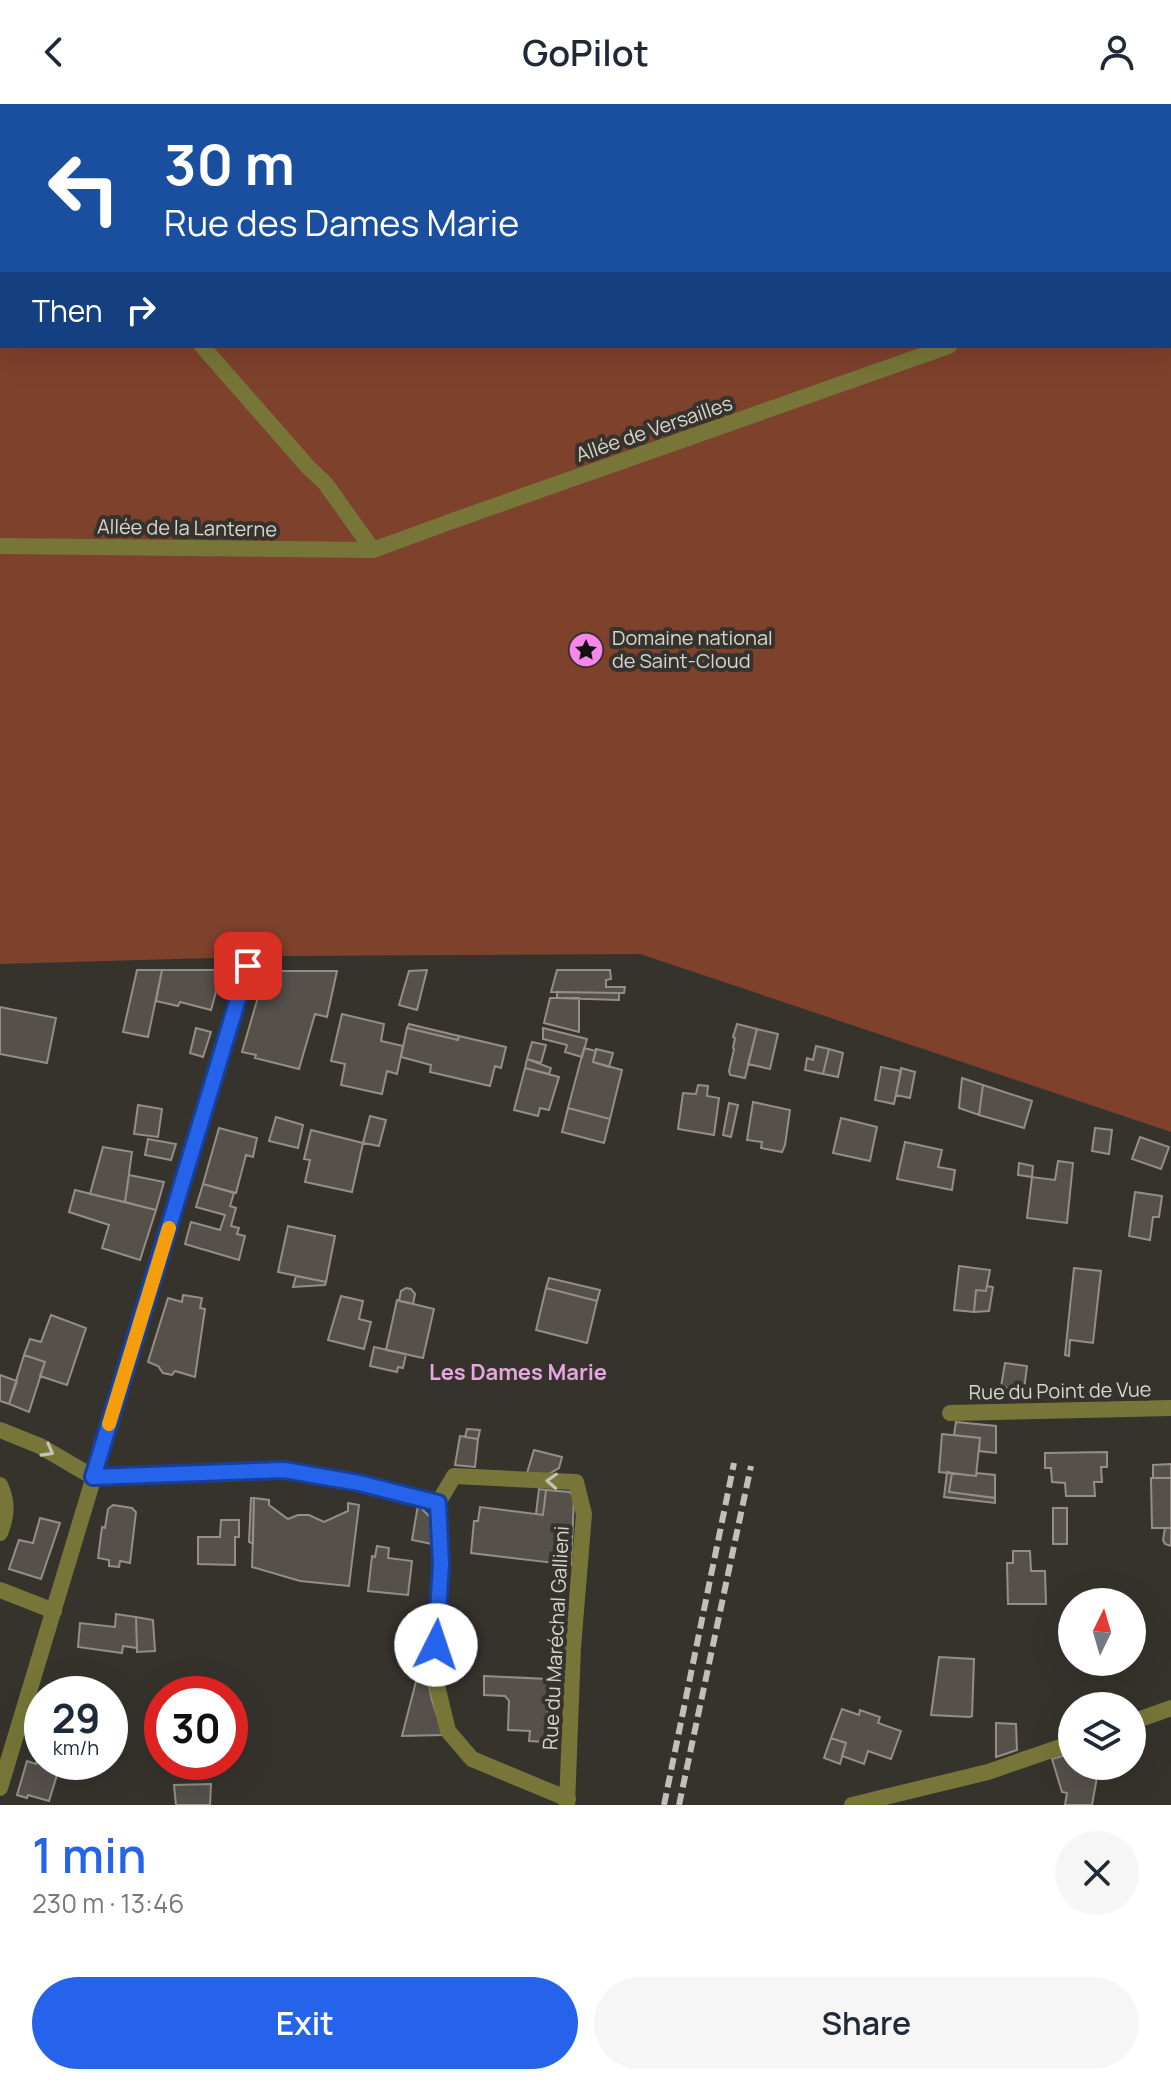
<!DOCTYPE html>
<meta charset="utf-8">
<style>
:root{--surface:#fff;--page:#f6f6f7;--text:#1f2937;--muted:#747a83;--accent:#2563eb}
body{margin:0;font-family:Manrope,sans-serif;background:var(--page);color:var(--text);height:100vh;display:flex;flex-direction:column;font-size:30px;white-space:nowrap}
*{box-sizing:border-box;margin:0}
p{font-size:26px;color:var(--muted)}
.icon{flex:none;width:44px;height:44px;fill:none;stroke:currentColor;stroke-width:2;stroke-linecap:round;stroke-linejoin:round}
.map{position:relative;height:1701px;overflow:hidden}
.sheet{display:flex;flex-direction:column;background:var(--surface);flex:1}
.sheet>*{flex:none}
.guide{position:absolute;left:0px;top:0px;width:1172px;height:244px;box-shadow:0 8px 32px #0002;background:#1a4fa0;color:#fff;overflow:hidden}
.needle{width:52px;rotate:5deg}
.controls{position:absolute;left:1058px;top:1484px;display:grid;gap:16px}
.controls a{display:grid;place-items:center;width:88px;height:88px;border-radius:50%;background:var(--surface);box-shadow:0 8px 32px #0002;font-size:40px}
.speed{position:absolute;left:24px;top:1572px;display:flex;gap:16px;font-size:40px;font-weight:700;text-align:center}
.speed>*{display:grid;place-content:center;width:104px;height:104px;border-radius:50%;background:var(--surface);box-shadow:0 8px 32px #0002;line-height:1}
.speed small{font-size:20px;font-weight:400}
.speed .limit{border:12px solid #d22;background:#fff;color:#111}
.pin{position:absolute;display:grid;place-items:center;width:68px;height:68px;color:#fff;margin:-34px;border-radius:16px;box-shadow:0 4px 12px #0006}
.me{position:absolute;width:88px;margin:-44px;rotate:4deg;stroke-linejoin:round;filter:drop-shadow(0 0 6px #0008)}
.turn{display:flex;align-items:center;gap:28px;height:168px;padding:0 32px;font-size:36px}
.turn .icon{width:104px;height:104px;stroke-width:2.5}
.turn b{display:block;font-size:56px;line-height:68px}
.then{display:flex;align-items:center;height:76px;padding:0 32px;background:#0003;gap:16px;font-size:30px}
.round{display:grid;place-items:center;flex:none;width:84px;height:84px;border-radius:42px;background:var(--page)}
.headline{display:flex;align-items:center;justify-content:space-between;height:136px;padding:0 32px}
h1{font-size:48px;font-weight:600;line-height:60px;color:var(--accent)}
.action{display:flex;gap:16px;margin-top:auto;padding:16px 32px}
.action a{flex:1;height:92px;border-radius:48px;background:var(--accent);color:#fff;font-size:32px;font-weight:600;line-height:92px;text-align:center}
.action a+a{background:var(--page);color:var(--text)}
header{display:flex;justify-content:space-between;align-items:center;height:104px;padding:0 32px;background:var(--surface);font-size:36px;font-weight:600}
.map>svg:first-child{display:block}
.green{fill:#7e412c;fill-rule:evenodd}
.building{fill:#56504b;stroke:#948d88;stroke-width:2}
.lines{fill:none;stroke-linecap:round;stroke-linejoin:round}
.lane{stroke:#777638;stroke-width:16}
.street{stroke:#777638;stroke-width:16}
.rail{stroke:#c1bfbb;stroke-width:6;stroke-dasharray:12 6;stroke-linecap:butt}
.oneway{stroke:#c4c2b2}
.route-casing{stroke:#184099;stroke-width:20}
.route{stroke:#2563eb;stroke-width:14}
.slow{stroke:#f59e0b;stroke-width:14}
.labels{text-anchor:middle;stroke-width:8;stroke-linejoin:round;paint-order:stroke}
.street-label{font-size:20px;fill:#d7d5d1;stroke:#36332d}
.poi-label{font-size:20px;fill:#d7d5d1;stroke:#36332d;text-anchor:start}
.neighbourhood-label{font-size:22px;font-weight:bold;fill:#e5a7dd;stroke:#36332d}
</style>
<header><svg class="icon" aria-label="back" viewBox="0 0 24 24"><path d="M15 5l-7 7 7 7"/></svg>GoPilot<svg class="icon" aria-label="person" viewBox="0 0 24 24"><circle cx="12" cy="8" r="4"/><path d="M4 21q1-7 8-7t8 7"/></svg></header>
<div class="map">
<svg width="1171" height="1701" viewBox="0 0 1171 1701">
<rect width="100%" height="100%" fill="#36332d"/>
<!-- green -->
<path class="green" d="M 0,0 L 1171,0 L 1171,1028 L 640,850 L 284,852 L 0,860 ZM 2,2 L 1170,2 L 1170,242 L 2,242 Z"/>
<!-- building -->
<path class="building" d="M 137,866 L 162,866 L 148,933 L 123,928 Z
M 162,866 L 229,866 L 225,879 L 219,877 L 211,906 L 180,898 L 178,902 L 156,897 Z
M 427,866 L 417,906 L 399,901 L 409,867 Z
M 557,866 L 610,866 L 611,875 L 606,876 L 606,883 L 625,883 L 624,889 L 551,888 Z
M 273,867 L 337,867 L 327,913 L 315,910 L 299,965 L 255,954 L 256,951 L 242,948 L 258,893 L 262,894 L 267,874 Z
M 557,888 L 619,889 L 619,896 L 557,894 Z
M 550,894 L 579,894 L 579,928 L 544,919 Z
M 0,903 L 56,914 L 47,959 L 0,950 Z
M 342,910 L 384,920 L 381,937 L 403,942 L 397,970 L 387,967 L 382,990 L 341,981 L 345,960 L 331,957 Z
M 409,920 L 459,932 L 458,936 L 407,924 Z
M 737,920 L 757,925 L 745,974 L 730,971 L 729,967 L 734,945 L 733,944 L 735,934 L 733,933 Z
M 196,924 L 211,928 L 203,953 L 190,949 Z
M 407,924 L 458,936 L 459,932 L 506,943 L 501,964 L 495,962 L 490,982 L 430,968 L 431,961 L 401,953 Z
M 543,924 L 587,935 L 582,953 L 565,948 L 567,941 L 543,935 Z
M 757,925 L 778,930 L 770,965 L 748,960 Z
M 532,938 L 546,941 L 541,959 L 527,955 Z
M 816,942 L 829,945 L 823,970 L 805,966 L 807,954 L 813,956 Z
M 584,944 L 596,947 L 593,958 L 622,966 L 610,1015 L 568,1004 Z
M 596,945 L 613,949 L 609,963 L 593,958 Z
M 829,945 L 843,949 L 838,973 L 823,970 Z
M 527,955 L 551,964 L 549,970 L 525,964 Z
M 881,963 L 901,967 L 894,1000 L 875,996 Z
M 525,964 L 559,973 L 549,1006 L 540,1004 L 538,1012 L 514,1006 Z
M 901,964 L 915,968 L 910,994 L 896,991 Z
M 962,974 L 983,981 L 979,1011 L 959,1004 Z
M 698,981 L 708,982 L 707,992 L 719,994 L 714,1031 L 678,1025 L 683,989 L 696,990 Z
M 983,981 L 1032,997 L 1024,1024 L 979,1011 Z
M 753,998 L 790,1006 L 785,1041 L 782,1048 L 761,1044 L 762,1038 L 747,1036 Z
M 729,999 L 738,1001 L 731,1033 L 723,1031 Z
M 138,1001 L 162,1005 L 158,1033 L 134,1030 Z
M 568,1004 L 610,1015 L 604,1039 L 562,1028 Z
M 370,1012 L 386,1016 L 379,1042 L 363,1039 Z
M 276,1013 L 303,1021 L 298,1044 L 269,1037 Z
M 841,1014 L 877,1023 L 870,1057 L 833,1049 Z
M 219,1024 L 257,1034 L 253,1053 L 246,1051 L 236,1089 L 203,1080 Z
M 1095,1024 L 1112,1026 L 1109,1050 L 1092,1047 Z
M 311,1026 L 363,1039 L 352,1088 L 305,1078 L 310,1056 L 304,1055 Z
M 1140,1033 L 1169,1043 L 1161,1065 L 1132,1055 Z
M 148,1035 L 176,1040 L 171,1056 L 145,1051 Z
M 905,1038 L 942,1046 L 938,1063 L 955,1066 L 952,1086 L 897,1075 Z
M 103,1043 L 132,1048 L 125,1098 L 90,1090 Z
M 1058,1057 L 1073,1059 L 1067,1119 L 1027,1114 L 1032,1073 L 1055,1076 Z
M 1019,1059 L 1033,1062 L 1032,1073 L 1018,1071 Z
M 129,1071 L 164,1078 L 156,1106 L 125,1098 Z
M 203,1080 L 234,1089 L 230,1102 L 236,1104 L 231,1122 L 239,1124 L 237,1130 L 245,1132 L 239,1156 L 185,1140 L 191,1118 L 220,1126 L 225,1111 L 196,1103 Z
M 75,1086 L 156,1106 L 140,1156 L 102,1144 L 109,1121 L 69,1108 Z
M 1135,1088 L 1162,1092 L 1159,1113 L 1153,1113 L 1150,1136 L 1129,1132 Z
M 288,1122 L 335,1132 L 326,1178 L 278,1168 Z
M 959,1162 L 990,1166 L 986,1187 L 976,1186 L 974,1208 L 954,1206 Z
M 1074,1164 L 1101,1167 L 1093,1239 L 1070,1236 L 1069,1252 L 1065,1251 Z
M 296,1172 L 326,1178 L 325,1181 L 293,1183 Z
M 549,1174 L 600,1186 L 597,1197 L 546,1184 Z
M 987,1182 L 993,1183 L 989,1207 L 974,1208 L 976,1186 L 986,1187 Z
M 406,1184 L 411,1185 L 415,1190 L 413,1200 L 399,1197 L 401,1187 Z
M 546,1184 L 597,1197 L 587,1239 L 536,1226 Z
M 183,1191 L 202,1194 L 200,1204 L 205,1205 L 195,1273 L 175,1267 L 172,1271 L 163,1269 L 158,1262 L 148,1258 L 168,1194 L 182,1198 Z
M 341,1192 L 363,1197 L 359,1215 L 371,1218 L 364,1245 L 328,1236 Z
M 397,1196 L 434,1205 L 423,1254 L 386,1246 Z
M 51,1211 L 86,1224 L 67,1281 L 40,1272 L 45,1258 L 24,1251 L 30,1235 L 41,1238 Z
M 374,1243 L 406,1250 L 403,1264 L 398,1263 L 397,1268 L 370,1262 Z
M 24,1251 L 45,1258 L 29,1308 L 9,1300 Z
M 1005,1259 L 1027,1262 L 1024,1286 L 1001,1283 Z
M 0,1271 L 17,1277 L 9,1300 L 0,1297 Z
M 956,1318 L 996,1322 L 996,1349 L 979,1347 L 980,1334 L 954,1331 Z
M 467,1325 L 480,1326 L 478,1335 L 465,1333 Z
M 942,1330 L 980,1334 L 976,1372 L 939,1368 Z
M 460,1332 L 478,1335 L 475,1363 L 455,1361 Z
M 534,1346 L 562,1353 L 559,1364 L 547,1371 L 527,1369 Z
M 1107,1348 L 1107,1363 L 1101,1363 L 1102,1378 L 1094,1378 L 1095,1392 L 1066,1392 L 1065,1379 L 1052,1378 L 1051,1364 L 1045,1364 L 1045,1349 Z
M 1171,1360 L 1171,1374 L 1153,1374 L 1153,1361 Z
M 947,1368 L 952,1369 L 949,1388 L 995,1394 L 995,1399 L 944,1393 Z
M 952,1369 L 976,1372 L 977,1369 L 995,1371 L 995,1394 L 949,1388 Z
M 1151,1374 L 1171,1374 L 1171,1424 L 1152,1424 Z
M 539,1385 L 546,1386 L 543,1411 L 536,1410 Z
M 546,1386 L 570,1388 L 574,1394 L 571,1461 L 471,1449 L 474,1417 L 478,1417 L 480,1403 L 543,1411 Z
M 251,1394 L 254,1394 L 253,1440 L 249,1438 Z
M 254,1394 L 269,1396 L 269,1401 L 288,1415 L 298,1411 L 309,1411 L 324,1418 L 348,1407 L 348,1399 L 359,1401 L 349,1482 L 300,1477 L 252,1463 Z
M 113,1401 L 132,1404 L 136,1408 L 130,1459 L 120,1457 L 119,1463 L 109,1462 L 109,1456 L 98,1454 L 102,1423 L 105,1424 L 108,1405 Z
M 418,1401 L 433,1416 L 432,1440 L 412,1436 Z
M 1053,1404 L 1067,1404 L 1067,1440 L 1053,1440 Z
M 40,1414 L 60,1419 L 41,1475 L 9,1465 L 19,1436 L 33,1439 Z
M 221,1416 L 239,1416 L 239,1433 L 235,1433 L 235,1461 L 198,1460 L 198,1433 L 220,1433 Z
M 1165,1424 L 1171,1424 L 1171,1442 L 1165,1440 L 1163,1436 Z
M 377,1442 L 389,1444 L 388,1454 L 412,1457 L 408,1491 L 368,1487 L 372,1452 L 375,1453 Z
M 1013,1447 L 1030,1447 L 1031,1467 L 1045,1467 L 1046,1500 L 1008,1500 L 1007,1459 L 1013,1459 Z
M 116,1510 L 136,1513 L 137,1544 L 123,1542 L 122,1549 L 78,1543 L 80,1519 L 115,1523 Z
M 136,1513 L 153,1516 L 155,1547 L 137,1548 Z
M 939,1553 L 974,1555 L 972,1612 L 970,1613 L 931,1611 Z
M 421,1558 L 424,1559 L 432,1596 L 443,1631 L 402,1632 Z
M 484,1572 L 548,1575 L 548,1623 L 546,1623 L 546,1638 L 529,1637 L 530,1627 L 508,1626 L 509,1597 L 505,1592 L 484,1591 Z
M 241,1599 L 242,1629 L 230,1630 L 230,1600 Z
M 842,1605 L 859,1611 L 860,1606 L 880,1613 L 878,1619 L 901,1627 L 891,1655 L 868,1647 L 864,1660 L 842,1652 L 846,1639 L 831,1634 Z
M 996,1619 L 1016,1620 L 1017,1646 L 996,1653 Z
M 831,1634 L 846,1639 L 840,1660 L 824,1654 Z
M 42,1641 L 42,1658 L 61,1658 L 49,1697 L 28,1691 L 27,1694 L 17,1691 L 27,1657 L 36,1660 Z
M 1072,1649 L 1072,1662 L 1099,1662 L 1092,1701 L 1065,1701 L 1067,1689 L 1062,1688 L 1052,1655 Z
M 211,1680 L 210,1701 L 176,1701 L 174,1681 Z"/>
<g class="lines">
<!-- lane -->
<path class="lane" d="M 0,17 L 2,20
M 202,242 L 309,364 L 325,379 L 373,446
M 0,1381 C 8,1398 7,1412 0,1429
M 0,1486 L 54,1507"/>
<!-- street -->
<path class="street" d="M 1170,164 L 1171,163
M 0,442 L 373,446 L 455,416 L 949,242
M 950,1309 L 1171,1304
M 0,1326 L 40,1342 L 93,1373
M 93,1373 L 284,1366 L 359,1379 L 438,1399
M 438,1399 L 454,1372 L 576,1378 L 584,1410 L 573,1543 L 567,1701
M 438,1399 L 441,1460 L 434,1569 L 448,1627 L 472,1655 L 568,1695
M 1132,1618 L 1171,1604
M 0,1684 L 248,862
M 852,1701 L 988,1668 L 1072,1639"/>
<!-- rail -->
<path class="rail" d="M 664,1701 L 734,1359
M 679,1701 L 751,1362"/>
</g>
<!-- one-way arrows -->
<defs><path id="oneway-chevron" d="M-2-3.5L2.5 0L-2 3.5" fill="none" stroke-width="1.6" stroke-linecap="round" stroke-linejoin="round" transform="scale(2)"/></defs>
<g class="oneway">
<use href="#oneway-chevron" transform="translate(48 1347) rotate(29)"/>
<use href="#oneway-chevron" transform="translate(552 1377) rotate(-177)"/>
</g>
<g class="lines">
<defs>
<path id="route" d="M 248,862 L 93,1373 L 284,1366 L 359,1379 L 438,1399 L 441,1460 L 436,1541"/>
</defs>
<!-- route casing -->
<use href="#route" class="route-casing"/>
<!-- route -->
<use href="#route" class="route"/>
<!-- slow -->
<path class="slow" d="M 109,1320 L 169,1124"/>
</g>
<!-- icons -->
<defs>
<symbol id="sight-disc" viewBox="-11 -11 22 22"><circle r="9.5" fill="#f788eb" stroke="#36332d"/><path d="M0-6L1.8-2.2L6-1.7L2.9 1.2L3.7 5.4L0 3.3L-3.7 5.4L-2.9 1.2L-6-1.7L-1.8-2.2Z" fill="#111"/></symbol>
</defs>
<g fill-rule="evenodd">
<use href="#sight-disc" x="566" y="526" width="40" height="40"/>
</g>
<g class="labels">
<!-- street labels -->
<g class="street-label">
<text transform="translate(654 325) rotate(-19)" y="7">Allée de Versailles</text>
<text transform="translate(187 424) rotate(1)" y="7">Allée de la Lanterne</text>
<text transform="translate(1060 1287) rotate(-1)" y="7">Rue du Point de Vue</text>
<text transform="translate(556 1534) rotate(-87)" y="7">Rue du Maréchal Gallieni</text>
</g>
<!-- poi labels -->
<g class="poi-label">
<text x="612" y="541">Domaine national<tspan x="612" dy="23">de Saint-Cloud</tspan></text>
</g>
<!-- neighbourhood labels -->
<g class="neighbourhood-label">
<text x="518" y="1276">Les Dames Marie</text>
</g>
</g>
</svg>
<div class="controls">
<a><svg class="needle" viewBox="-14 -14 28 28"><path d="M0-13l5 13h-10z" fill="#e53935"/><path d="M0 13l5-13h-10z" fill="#747a83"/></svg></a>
<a><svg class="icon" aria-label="layers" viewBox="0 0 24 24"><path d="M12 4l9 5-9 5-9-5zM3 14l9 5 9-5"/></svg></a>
</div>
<div class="speed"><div>29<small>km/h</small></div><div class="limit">30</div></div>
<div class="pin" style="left:248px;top:862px;background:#d93025"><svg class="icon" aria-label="arrive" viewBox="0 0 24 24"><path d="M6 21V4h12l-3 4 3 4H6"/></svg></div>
<svg class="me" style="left:436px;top:1541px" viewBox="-20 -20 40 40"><circle r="19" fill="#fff"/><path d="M0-13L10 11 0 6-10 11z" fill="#2563eb"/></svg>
<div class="guide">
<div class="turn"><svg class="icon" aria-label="left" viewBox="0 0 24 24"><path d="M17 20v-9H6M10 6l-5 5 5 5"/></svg><div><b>30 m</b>Rue des Dames Marie</div></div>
<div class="then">Then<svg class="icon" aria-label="right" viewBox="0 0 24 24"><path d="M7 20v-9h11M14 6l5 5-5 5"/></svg></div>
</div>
</div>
<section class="sheet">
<div class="headline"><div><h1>1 min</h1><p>230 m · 13:46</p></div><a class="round"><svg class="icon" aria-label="close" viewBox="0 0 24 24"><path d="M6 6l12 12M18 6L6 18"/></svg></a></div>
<div class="action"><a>Exit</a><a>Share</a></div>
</section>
